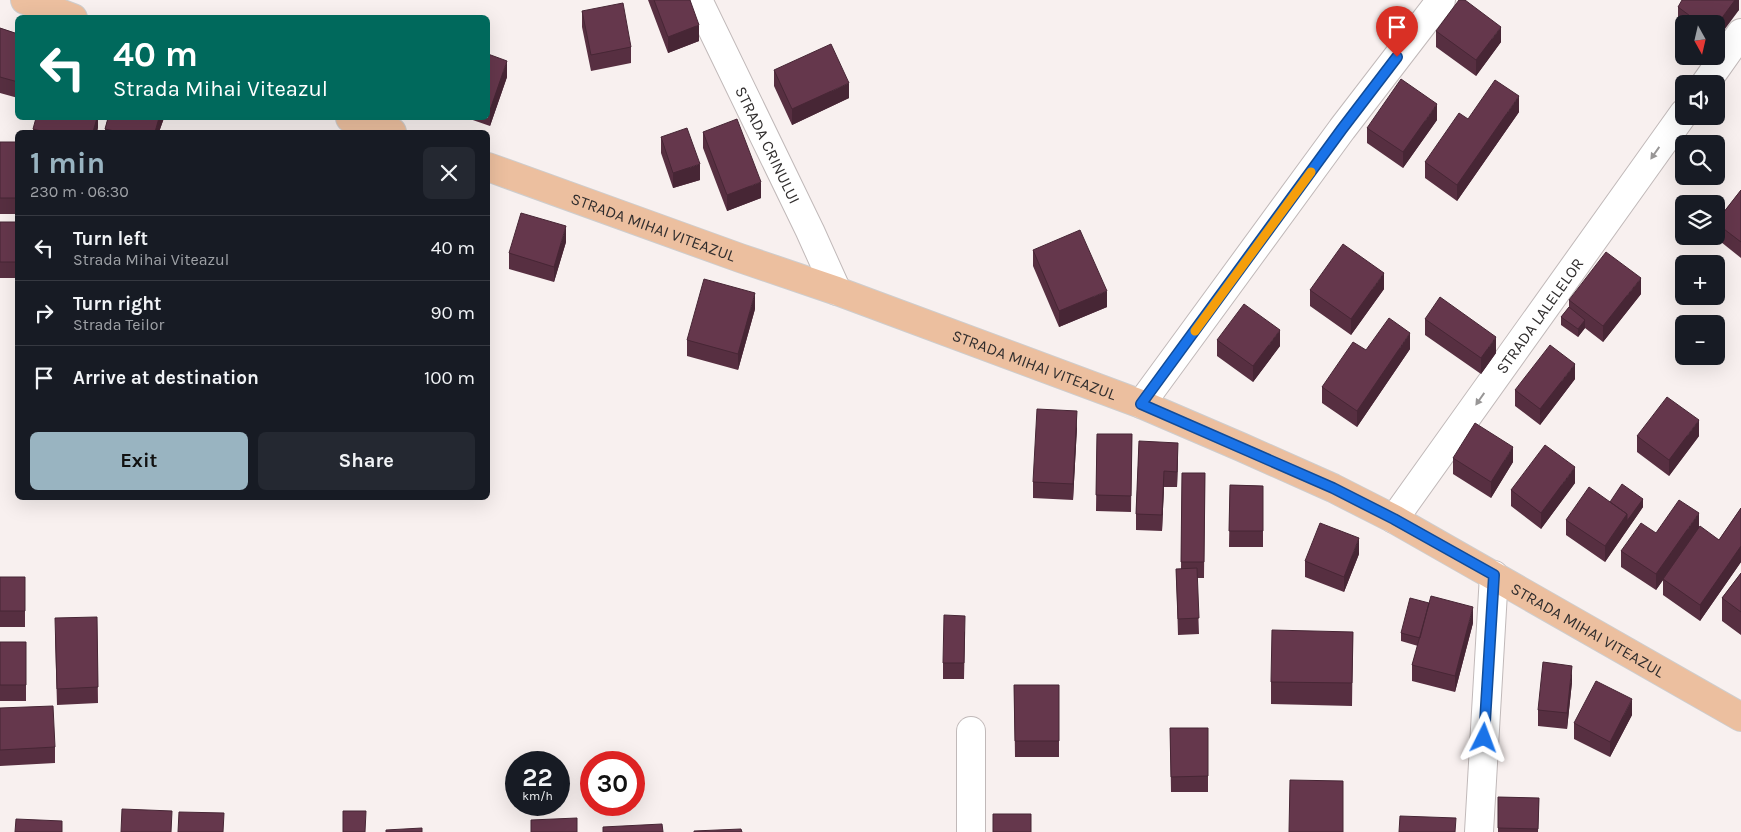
<!DOCTYPE html>
<meta charset="utf-8">
<style>
:root{--surface:#171b24;--page:#242831;--text:#f1f3f6;--muted:#9ea1a6;--line:#363941;--accent:#99b4c1}
body{margin:0;font-family:Karla,sans-serif;background:var(--page);color:var(--text);height:100vh;display:flex;flex-direction:column;font-size:19px;white-space:nowrap}
*{box-sizing:border-box;margin:0}
p{font-size:16px;color:var(--muted)}
.icon{flex:none;width:28px;height:28px;fill:none;stroke:currentColor;stroke-width:2;stroke-linecap:round;stroke-linejoin:round}
.map{position:relative;flex:1;overflow:hidden}
.panel{position:absolute;left:15px;top:130px;width:475px;height:370px;display:flex;flex-direction:column;background:var(--surface);border-radius:8px;box-shadow:0 5px 20px #0002}
.panel>*{flex:none}
.top-card{position:absolute;left:15px;top:15px;width:475px;height:105px;border-radius:8px;box-shadow:0 5px 20px #0002;background:#00695c;color:#fff;overflow:hidden}
.needle{width:32px;rotate:172deg}
.buttons{position:absolute;left:1675px;top:15px;display:grid;gap:10px}
.buttons a{display:grid;place-items:center;width:50px;height:50px;border-radius:8px;background:var(--surface);box-shadow:0 5px 20px #0002;font-size:25px}
.speed{position:absolute;left:505px;top:751px;display:flex;gap:10px;font-size:25px;font-weight:700;text-align:center}
.speed>*{display:grid;place-content:center;width:65px;height:65px;border-radius:50%;background:var(--surface);box-shadow:0 5px 20px #0002;line-height:1}
.speed small{font-size:12px;font-weight:400}
.speed .limit{border:8px solid #d22;background:#fff;color:#111}
.pin{position:absolute;display:grid;place-items:center;width:42px;height:42px;color:#fff;margin:-51px -21px;border-radius:50% 50% 50% 0;rotate:-45deg;box-shadow:0 0 5px #0007}
.pin .icon{rotate:45deg}
.me{position:absolute;width:55px;margin:-28px;rotate:3deg;stroke-linejoin:round;filter:drop-shadow(0 0 4px #0008)}
.turn{display:flex;align-items:center;gap:18px;height:105px;padding:0 15px;font-size:22px}
.turn .icon{width:65px;height:65px;stroke-width:2.5}
.turn b{display:block;font-size:35px;line-height:42px}
.round{display:grid;place-items:center;flex:none;width:52px;height:52px;border-radius:8px;background:var(--page)}
.summary{display:flex;align-items:center;justify-content:space-between;height:85px;padding:0 15px}
h1{font-size:30px;font-weight:700;line-height:38px;color:var(--accent)}
.button{display:flex;gap:10px;margin-top:auto;padding:10px 15px}
.button a{flex:1;height:58px;border-radius:8px;background:var(--accent);color:#111;font-size:20px;font-weight:700;line-height:58px;text-align:center}
.button a+a{background:var(--page);color:var(--text)}
ul{padding:0;list-style:none}
li{display:flex;align-items:center;gap:15px;height:65px;padding:0 15px;border-top:1px solid var(--line)}
li div{flex:1}
li b{display:block;font-size:19px}
li em{font-style:normal}
.map>svg:first-child{display:block}
.lines{fill:none;stroke-linecap:round;stroke-linejoin:round}
.minor-casing{stroke:#c1b9b9;stroke-width:30}
.major-casing{stroke:#cecdcd;stroke-width:30}
.minor{stroke:#fff;stroke-width:28}
.major{stroke:#ecbf9f;stroke-width:28}
.wall{fill:#572f41}
.shaded-wall{fill:#472635}
.building{fill:#65374c;stroke:#472635}
.oneway{fill:#989696}
.route-casing{stroke:#114b97;stroke-width:12}
.route{stroke:#1a73e8;stroke-width:9}
.slow{stroke:#f59e0b;stroke-width:9}
.labels{text-anchor:middle;stroke-width:5;stroke-linejoin:round;paint-order:stroke}
.street-label{font-size:16px;fill:#312e2e;stroke:#f8f0ef}
</style>
<div class="map">
<svg width="1741" height="832" viewBox="0 0 1741 832">
<rect width="100%" height="100%" fill="#f8f0ef"/>
<g class="lines">
<defs>
<g id="minor">
<path id="s1" d="M 698,0 L 810,231 L 837,291"/>
<path d="M 1705,84 L 1741,33"/>
<path d="M 1141,404 L 1342,129 L 1441,0"/>
<path id="s2" d="M 1394,519 L 1684,113"/>
<path d="M 971,832 L 971,731"/>
<path d="M 1479,832 L 1494,575"/>
</g>
<g id="major">
<path d="M 25,0 L 73,18"/>
<path d="M 350,118 L 392,132"/>
<path id="s3" d="M 488,167 L 740,258 L 837,291 L 1141,404 L 1241,447 L 1333,488 L 1394,519 L 1741,717"/>
</g>
</defs>
<!-- minor casing -->
<use href="#minor" class="minor-casing"/>
<!-- major casing -->
<use href="#major" class="major-casing"/>
<!-- minor -->
<use href="#minor" class="minor"/>
<!-- major -->
<use href="#major" class="major"/>
</g>
<!-- wall -->
<path class="wall" d="M 648,0 L 690,0 L 699,41 L 668,53 Z
M 1739,0 L 1739,10 L 1716,24 L 1684,24 L 1684,27 L 1678,23 L 1678,7 Z
M 582,11 L 631,47 L 631,63 L 591,71 L 582,27 Z
M 0,28 L 18,34 L 18,98 L 0,93 Z
M 1436,31 L 1501,42 L 1476,76 L 1436,47 Z
M 488,54 L 507,77 L 490,126 L 467,118 L 488,118 Z
M 774,70 L 849,98 L 792,125 L 774,86 Z
M 1519,112 L 1457,201 L 1425,178 L 1425,162 L 1468,119 Z
M 98,118 L 98,127 L 97,132 L 33,132 L 33,129 Z
M 108,118 L 164,118 L 159,132 L 105,132 L 105,129 Z
M 1437,120 L 1403,168 L 1367,143 L 1367,128 Z
M 703,132 L 761,198 L 727,211 L 703,148 Z
M 661,137 L 700,180 L 673,188 L 661,153 Z
M 0,142 L 18,142 L 18,214 L 0,214 Z
M 1741,190 L 1741,258 L 1716,238 L 1716,222 Z
M 0,222 L 18,222 L 18,278 L 0,278 Z
M 566,242 L 554,282 L 509,269 L 509,253 Z
M 1033,250 L 1107,307 L 1059,327 L 1033,266 Z
M 1384,289 L 1351,335 L 1310,306 L 1310,290 Z
M 1641,294 L 1603,342 L 1585,328 L 1578,337 L 1561,325 L 1561,317 L 1569,307 L 1569,300 Z
M 755,309 L 738,370 L 687,356 L 687,340 Z
M 1425,319 L 1496,353 L 1481,374 L 1425,335 Z
M 1217,340 L 1280,346 L 1253,382 L 1217,356 Z
M 1410,349 L 1357,427 L 1322,403 L 1322,387 L 1366,350 Z
M 1575,379 L 1540,425 L 1515,406 L 1515,390 Z
M 1077,427 L 1073,500 L 1033,498 L 1033,482 Z
M 1097,434 L 1132,434 L 1131,512 L 1096,511 Z
M 1637,436 L 1699,436 L 1669,476 L 1637,452 Z
M 1139,441 L 1178,458 L 1177,487 L 1164,487 L 1162,531 L 1136,530 L 1136,514 Z
M 1453,458 L 1513,462 L 1491,498 L 1453,474 Z
M 1182,473 L 1205,473 L 1204,578 L 1197,578 L 1199,634 L 1178,635 L 1176,569 L 1181,569 Z
M 1575,483 L 1541,529 L 1511,506 L 1511,490 Z
M 1230,485 L 1263,486 L 1263,547 L 1229,547 Z
M 1610,502 L 1643,507 L 1605,562 L 1566,535 L 1566,520 Z
M 1741,508 L 1741,562 L 1700,621 L 1663,595 L 1663,580 L 1656,590 L 1621,567 L 1621,551 L 1656,533 L 1699,528 L 1719,540 Z
M 1359,554 L 1344,592 L 1305,577 L 1305,561 Z
M 1741,573 L 1741,635 L 1722,621 L 1722,598 Z
M 0,577 L 25,577 L 25,627 L 0,627 Z
M 97,617 L 98,703 L 57,705 L 55,634 Z
M 1473,623 L 1455,692 L 1412,681 L 1412,665 L 1418,646 L 1401,641 L 1401,633 Z
M 965,631 L 964,679 L 943,679 L 943,663 Z
M 1353,632 L 1352,706 L 1271,704 L 1271,682 Z
M 0,642 L 26,642 L 26,701 L 0,701 Z
M 1572,682 L 1567,729 L 1538,726 L 1538,710 Z
M 1014,685 L 1059,685 L 1059,757 L 1015,757 Z
M 0,708 L 55,747 L 55,763 L 0,766 Z
M 1632,715 L 1610,757 L 1574,739 L 1574,723 Z
M 1170,728 L 1208,728 L 1208,792 L 1171,792 Z
M 1498,797 L 1539,798 L 1538,832 L 1498,832 Z"/>
<!-- shaded-wall -->
<path class="shaded-wall" d="M 1735,0 L 1739,0 L 1739,10 L 1716,41 L 1716,26 Z
M 699,25 L 699,41 L 668,53 L 668,37 Z
M 1501,27 L 1501,42 L 1476,76 L 1476,60 Z
M 507,61 L 507,77 L 490,126 L 490,110 Z
M 849,83 L 849,98 L 792,125 L 792,109 Z
M 1519,96 L 1519,112 L 1457,201 L 1457,185 Z
M 1437,104 L 1437,120 L 1403,168 L 1403,152 Z
M 97,118 L 98,118 L 98,127 L 97,132 L 93,132 Z
M 159,118 L 164,118 L 159,132 L 155,132 Z
M 700,164 L 700,180 L 673,188 L 673,173 Z
M 761,182 L 761,198 L 727,211 L 727,195 Z
M 489,204 L 489,220 L 488,237 L 488,221 Z
M 566,226 L 566,242 L 554,282 L 554,267 Z
M 1384,273 L 1384,289 L 1351,335 L 1351,319 Z
M 1641,278 L 1641,294 L 1603,342 L 1603,326 Z
M 1107,291 L 1107,307 L 1059,327 L 1059,311 Z
M 755,293 L 755,309 L 738,370 L 738,354 Z
M 1585,320 L 1585,328 L 1578,337 L 1578,329 Z
M 1280,330 L 1280,346 L 1253,382 L 1253,366 Z
M 1410,333 L 1410,349 L 1357,427 L 1357,411 Z
M 1496,337 L 1496,353 L 1481,374 L 1481,358 Z
M 1575,364 L 1575,379 L 1540,425 L 1540,409 Z
M 1077,411 L 1077,427 L 1073,500 L 1073,484 Z
M 1699,420 L 1699,436 L 1669,476 L 1669,460 Z
M 1178,443 L 1178,458 L 1177,487 L 1177,472 Z
M 1513,447 L 1513,462 L 1491,498 L 1491,482 Z
M 1575,467 L 1575,483 L 1541,529 L 1541,513 Z
M 1164,471 L 1164,487 L 1162,531 L 1162,515 Z
M 1643,499 L 1643,507 L 1605,562 L 1605,546 L 1627,514 Z
M 1699,513 L 1699,529 L 1656,590 L 1656,574 Z
M 1359,538 L 1359,554 L 1344,592 L 1344,577 Z
M 1741,546 L 1741,562 L 1700,621 L 1700,605 Z
M 1473,607 L 1473,623 L 1455,692 L 1455,676 Z
M 1572,666 L 1572,682 L 1567,729 L 1567,713 Z
M 1632,699 L 1632,715 L 1610,757 L 1610,742 Z"/>
<!-- building -->
<path class="building" d="M 654,0 L 690,0 L 699,25 L 668,37 Z
M 1459,0 L 1465,0 L 1501,27 L 1476,60 L 1436,31 Z
M 1682,0 L 1735,0 L 1716,26 L 1716,24 L 1701,24 L 1678,7 Z
M 623,3 L 631,47 L 591,55 L 582,11 Z
M 0,28 L 18,34 L 18,82 L 0,77 Z
M 831,44 L 849,83 L 792,109 L 774,70 Z
M 488,54 L 507,61 L 490,110 L 488,109 Z
M 1401,79 L 1437,104 L 1403,152 L 1367,128 Z
M 1495,80 L 1519,96 L 1457,185 L 1425,162 L 1459,113 L 1468,119 Z
M 36,118 L 97,118 L 93,132 L 45,132 L 33,129 Z
M 108,118 L 159,118 L 155,132 L 119,132 L 105,129 Z
M 737,119 L 761,182 L 727,195 L 703,132 Z
M 687,128 L 700,164 L 673,173 L 661,137 Z
M 0,142 L 18,142 L 18,198 L 0,198 Z
M 1741,190 L 1741,242 L 1716,223 L 1716,222 Z
M 488,204 L 489,204 L 488,221 Z
M 521,213 L 566,226 L 554,267 L 509,253 Z
M 0,222 L 18,222 L 18,262 L 0,262 Z
M 1080,230 L 1107,291 L 1059,311 L 1033,250 Z
M 1343,244 L 1384,273 L 1351,319 L 1310,290 Z
M 1606,252 L 1641,278 L 1603,326 L 1569,300 Z
M 704,279 L 755,293 L 738,354 L 687,340 Z
M 1440,297 L 1496,337 L 1481,358 L 1425,319 Z
M 1244,304 L 1280,330 L 1253,366 L 1217,340 Z
M 1569,307 L 1585,320 L 1578,329 L 1561,317 Z
M 1389,318 L 1410,333 L 1357,411 L 1322,387 L 1353,342 L 1366,350 Z
M 1550,345 L 1575,364 L 1540,409 L 1515,390 Z
M 1667,397 L 1699,420 L 1669,460 L 1637,436 Z
M 1037,409 L 1077,411 L 1073,484 L 1033,482 Z
M 1475,423 L 1513,447 L 1491,482 L 1453,458 Z
M 1097,434 L 1132,434 L 1131,496 L 1096,495 Z
M 1139,441 L 1178,443 L 1177,472 L 1164,471 L 1162,515 L 1136,514 Z
M 1545,445 L 1575,467 L 1541,513 L 1511,490 Z
M 1182,473 L 1205,473 L 1204,562 L 1181,562 Z
M 1622,484 L 1643,499 L 1627,521 L 1627,514 L 1610,502 Z
M 1230,485 L 1263,486 L 1263,531 L 1229,531 Z
M 1589,487 L 1627,514 L 1605,546 L 1566,520 Z
M 1679,500 L 1699,513 L 1656,574 L 1621,551 L 1641,523 L 1656,533 Z
M 1741,508 L 1741,546 L 1700,605 L 1663,579 L 1700,526 L 1719,540 Z
M 1320,523 L 1359,538 L 1344,577 L 1305,561 Z
M 1197,568 L 1199,618 L 1178,619 L 1176,569 Z
M 1741,573 L 1741,612 L 1722,598 Z
M 0,577 L 25,577 L 25,611 L 0,611 Z
M 1431,596 L 1473,607 L 1455,676 L 1412,665 Z
M 1410,598 L 1429,603 L 1420,638 L 1401,633 Z
M 944,615 L 965,616 L 964,663 L 943,663 Z
M 97,617 L 98,687 L 57,689 L 55,618 Z
M 1272,630 L 1353,632 L 1352,683 L 1271,682 Z
M 0,642 L 26,642 L 26,685 L 0,685 Z
M 1543,662 L 1572,666 L 1567,713 L 1538,710 Z
M 1596,681 L 1632,699 L 1610,742 L 1574,723 Z
M 1014,685 L 1059,685 L 1059,741 L 1015,741 Z
M 53,706 L 55,747 L 0,750 L 0,708 Z
M 1170,728 L 1208,728 L 1208,776 L 1171,777 Z
M 1290,780 L 1343,781 L 1343,832 L 1289,832 Z
M 1498,797 L 1539,798 L 1538,829 L 1498,828 Z
M 122,809 L 172,811 L 171,832 L 121,832 Z
M 343,811 L 366,811 L 365,832 L 343,832 Z
M 179,812 L 224,813 L 223,832 L 178,832 Z
M 993,814 L 1031,814 L 1031,832 L 993,832 Z
M 1400,816 L 1456,818 L 1455,832 L 1399,832 Z
M 577,818 L 577,832 L 531,832 L 531,820 Z
M 16,819 L 62,821 L 62,832 L 15,832 Z
M 662,824 L 663,832 L 603,832 L 603,827 Z
M 422,828 L 422,832 L 386,832 L 386,830 Z
M 741,829 L 742,832 L 694,832 L 694,831 Z"/>
<!-- one-way arrows -->
<defs><path id="oneway-solid" d="M-6-.8H1V-3.2L6.5 0L1 3.2V.8H-6Z" transform="scale(1.25)"/></defs>
<g class="oneway">
<use href="#oneway-solid" transform="translate(1655 153) rotate(125)"/>
<use href="#oneway-solid" transform="translate(1480 399) rotate(125)"/>
</g>
<g class="lines">
<defs>
<path id="route" d="M 1397,57 L 1342,129 L 1141,404 L 1333,488 L 1394,519 L 1494,575 L 1484,738"/>
</defs>
<!-- route casing -->
<use href="#route" class="route-casing"/>
<!-- route -->
<use href="#route" class="route"/>
<!-- slow -->
<path class="slow" d="M 1195,331 L 1311,172"/>
</g>
<g class="labels">
<!-- street labels -->
<g class="street-label">
<text dy="6" stroke="none"><textPath href="#s1" startOffset="161">STRADA CRINULUI</textPath></text>
<text dy="6" stroke="none"><textPath href="#s3" startOffset="176">STRADA MIHAI VITEAZUL</textPath></text>
<text dy="6" stroke="none"><textPath href="#s2" startOffset="250">STRADA LALELELOR</textPath></text>
<text dy="6" stroke="none"><textPath href="#s3" startOffset="581">STRADA MIHAI VITEAZUL</textPath></text>
<text dy="6" stroke="none"><textPath href="#s3" startOffset="1196">STRADA MIHAI VITEAZUL</textPath></text>
</g>
</g>
</svg>
<div class="buttons">
<a><svg class="needle" viewBox="-14 -14 28 28"><path d="M0-13l5 13h-10z" fill="#e53935"/><path d="M0 13l5-13h-10z" fill="#9ea1a6"/></svg></a>
<a><svg class="icon" aria-label="sound" viewBox="0 0 24 24"><path d="M4 9h4l5-4v14l-5-4H4zM17 9q2 3 0 6"/></svg></a>
<a><svg class="icon" aria-label="search" viewBox="0 0 24 24"><circle cx="10" cy="10" r="6"/><path d="M15 15l6 6"/></svg></a>
<a><svg class="icon" aria-label="layers" viewBox="0 0 24 24"><path d="M12 4l9 5-9 5-9-5zM3 14l9 5 9-5"/></svg></a>
<a>+</a>
<a>−</a>
</div>
<div class="speed"><div>22<small>km/h</small></div><div class="limit">30</div></div>
<div class="pin" style="left:1397px;top:57px;background:#d93025"><svg class="icon" aria-label="arrive" viewBox="0 0 24 24"><path d="M6 21V4h12l-3 4 3 4H6"/></svg></div>
<svg class="me" style="left:1484px;top:738px" viewBox="-20 -20 40 40"><path d="M0-17L14 15 0 8-14 15z" fill="#1a73e8" stroke="#fff" stroke-width="4"/></svg>
<div class="top-card">
<div class="turn"><svg class="icon" aria-label="left" viewBox="0 0 24 24"><path d="M17 20v-9H6M10 6l-5 5 5 5"/></svg><div><b>40 m</b>Strada Mihai Viteazul</div></div>
</div>
<section class="panel">
<div class="summary"><div><h1>1 min</h1><p>230 m · 06:30</p></div><a class="round"><svg class="icon" aria-label="close" viewBox="0 0 24 24"><path d="M6 6l12 12M18 6L6 18"/></svg></a></div>
<ul>
<li><svg class="icon" aria-label="left" viewBox="0 0 24 24"><path d="M17 20v-9H6M10 6l-5 5 5 5"/></svg><div><b>Turn left</b><p>Strada Mihai Viteazul</p></div><em>40 m</em></li>
<li><svg class="icon" aria-label="right" viewBox="0 0 24 24"><path d="M7 20v-9h11M14 6l5 5-5 5"/></svg><div><b>Turn right</b><p>Strada Teilor</p></div><em>90 m</em></li>
<li><svg class="icon" aria-label="arrive" viewBox="0 0 24 24"><path d="M6 21V4h12l-3 4 3 4H6"/></svg><div><b>Arrive at destination</b></div><em>100 m</em></li>
</ul>
<div class="button"><a>Exit</a><a>Share</a></div>
</section>
</div>
